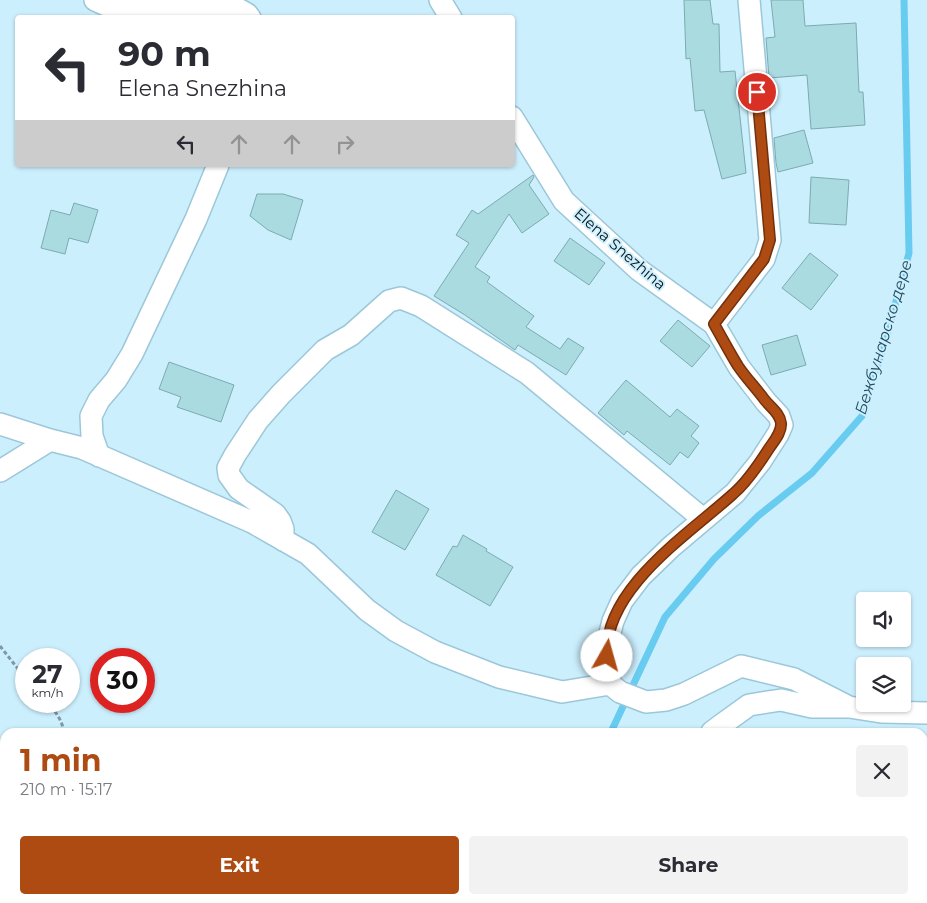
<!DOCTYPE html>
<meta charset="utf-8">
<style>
:root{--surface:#fff;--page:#f2f2f3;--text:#2b2b33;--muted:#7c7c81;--accent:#ae4b13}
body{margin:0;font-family:Montserrat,sans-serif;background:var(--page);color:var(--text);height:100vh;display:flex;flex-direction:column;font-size:19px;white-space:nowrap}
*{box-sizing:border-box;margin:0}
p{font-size:16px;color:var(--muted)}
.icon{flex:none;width:28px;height:28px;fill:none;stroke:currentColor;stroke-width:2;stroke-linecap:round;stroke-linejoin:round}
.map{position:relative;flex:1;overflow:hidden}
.sheet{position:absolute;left:0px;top:728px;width:928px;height:176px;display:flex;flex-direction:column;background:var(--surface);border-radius:15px 15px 0 0;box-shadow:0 1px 4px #0004}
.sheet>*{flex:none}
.banner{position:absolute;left:15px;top:15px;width:500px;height:152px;border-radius:5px;box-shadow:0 1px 4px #0004;background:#fff;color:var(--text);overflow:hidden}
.controls{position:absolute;left:856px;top:592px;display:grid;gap:10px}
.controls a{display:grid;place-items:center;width:55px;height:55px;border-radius:5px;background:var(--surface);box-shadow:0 1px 4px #0004;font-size:25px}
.speed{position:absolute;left:15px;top:648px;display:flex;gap:10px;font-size:25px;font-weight:700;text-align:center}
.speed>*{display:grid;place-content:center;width:65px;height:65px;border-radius:50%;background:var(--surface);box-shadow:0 1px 4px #0004;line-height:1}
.speed small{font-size:12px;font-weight:400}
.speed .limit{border:8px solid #d22;background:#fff;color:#111}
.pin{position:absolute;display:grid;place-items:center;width:42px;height:42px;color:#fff;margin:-21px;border:2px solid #fff;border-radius:50%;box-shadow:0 1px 5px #0007}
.me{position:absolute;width:55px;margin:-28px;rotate:7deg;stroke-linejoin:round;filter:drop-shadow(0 0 4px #0008)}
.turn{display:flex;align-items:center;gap:18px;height:105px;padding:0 20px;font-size:22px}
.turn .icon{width:65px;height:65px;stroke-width:2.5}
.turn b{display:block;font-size:35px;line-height:42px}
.lanes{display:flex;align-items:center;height:48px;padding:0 20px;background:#0003;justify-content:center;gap:25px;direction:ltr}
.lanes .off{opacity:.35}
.round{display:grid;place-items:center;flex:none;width:52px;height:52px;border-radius:5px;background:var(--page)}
.overview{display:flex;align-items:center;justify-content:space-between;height:85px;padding:0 20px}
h1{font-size:30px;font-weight:700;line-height:38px;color:var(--accent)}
.button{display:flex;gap:10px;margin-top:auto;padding:10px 20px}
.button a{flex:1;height:58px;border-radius:5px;background:var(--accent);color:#fff;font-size:20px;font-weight:700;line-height:58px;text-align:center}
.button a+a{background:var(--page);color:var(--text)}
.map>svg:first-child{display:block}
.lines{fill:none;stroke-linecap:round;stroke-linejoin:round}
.stream{stroke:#68cbf0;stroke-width:7}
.building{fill:#aadbe1;stroke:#7babb0}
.street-casing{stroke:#9cc7d8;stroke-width:24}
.path{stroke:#7e98a4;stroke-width:3;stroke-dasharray:4 2.5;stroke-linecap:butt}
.street{stroke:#fff;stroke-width:21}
.route-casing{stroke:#71310c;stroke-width:12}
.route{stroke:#ae4b13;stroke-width:9}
.labels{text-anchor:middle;stroke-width:4;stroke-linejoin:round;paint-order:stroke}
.street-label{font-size:15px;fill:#010e14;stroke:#cceffe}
.water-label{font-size:16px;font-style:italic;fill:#214c5c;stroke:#cceffe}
</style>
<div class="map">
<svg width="927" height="903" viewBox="0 0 927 903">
<rect width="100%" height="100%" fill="#cceffe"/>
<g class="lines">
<!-- stream -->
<path class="stream" d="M 611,732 L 665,617 L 714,559 L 758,516 L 812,473 L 862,416 L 887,335 L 909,253 L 904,0
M 453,903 L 457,899"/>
</g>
<!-- building -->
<path class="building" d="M 684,0 L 710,0 L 713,24 L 719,24 L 720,72 L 735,71 L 746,173 L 722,179 L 704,110 L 695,111 L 690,58 L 686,59 Z
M 771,0 L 803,0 L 805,26 L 856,23 L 859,92 L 863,92 L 865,125 L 811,129 L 807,75 L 769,78 L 766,38 L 775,37 Z
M 804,130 L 813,163 L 778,172 L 776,163 L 774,138 Z
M 533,175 L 534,177 L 529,185 L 549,214 L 522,233 L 509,214 L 475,267 L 490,277 L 487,282 L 534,316 L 526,327 L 560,349 L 568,338 L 584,348 L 566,375 L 518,345 L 515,350 L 465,315 L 434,296 L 469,243 L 456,235 L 472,210 L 478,214 Z
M 811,177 L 849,180 L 846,225 L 809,223 Z
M 257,194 L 283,194 L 303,200 L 291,240 L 268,230 L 250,216 Z
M 74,203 L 98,210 L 88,243 L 69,238 L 65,254 L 41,248 L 51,210 L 70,215 Z
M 570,238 L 605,263 L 589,285 L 554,261 Z
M 810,253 L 838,275 L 811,310 L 782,288 Z
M 678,320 L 710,346 L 692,367 L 660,341 Z
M 797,335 L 806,365 L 771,375 L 762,345 Z
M 169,362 L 234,385 L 221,422 L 177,407 L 181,397 L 159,389 Z
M 626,380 L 670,417 L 677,409 L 699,426 L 691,436 L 699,443 L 688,458 L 680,452 L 670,465 L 627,431 L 624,435 L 598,413 Z
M 396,490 L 429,509 L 405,550 L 372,532 Z
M 463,535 L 487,549 L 486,551 L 513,567 L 490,606 L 436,575 L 453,546 L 457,547 Z"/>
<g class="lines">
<defs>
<path id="street" d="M 95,0 L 106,5 L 240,10 L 247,14 L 250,18
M 440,0 L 451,18
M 512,117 L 564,201 L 639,270 L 714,324 L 739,367 L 766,402 L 779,416 L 782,425 L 778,434 L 760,462 L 735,493 L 671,547 L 641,576 L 622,601 L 613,621 L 607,645 L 610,684
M 714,324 L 764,259 L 770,240 L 749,0
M 0,424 L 50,440 L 82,448 L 252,522 L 308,554 L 367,610 L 396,631 L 435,652 L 499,677 L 562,692 L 610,684 L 620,692 L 646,702 L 666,700 L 684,694 L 741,666 L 794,679 L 849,707
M 99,456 L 92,436 L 91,416 L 99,400 L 116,380 L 132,354 L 196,219 L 218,165
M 0,471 L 50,440
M 283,540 L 283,529 L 280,521 L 275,514 L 239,489 L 229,475 L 228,468 L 235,455 L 258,420 L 281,394 L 325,350 L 351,335 L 389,301 L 401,298 L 421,306 L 527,373 L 703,519
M 712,732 L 720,726 L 749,705 L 781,700 L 812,707 L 849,707 L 881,712 L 927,713
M 548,903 L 551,899"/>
</defs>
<!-- street casing -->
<use href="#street" class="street-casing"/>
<!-- path -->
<path class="path" d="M 0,646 L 26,679
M 47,701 C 55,711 62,720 64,732
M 922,826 L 927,820
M 3,903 L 6,899
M 904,903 L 904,899"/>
<!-- street -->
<use href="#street" class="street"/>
</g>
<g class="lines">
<defs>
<path id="route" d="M 607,656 C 603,589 689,534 733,494 C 745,484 759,464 768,450 C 773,442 782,433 781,423 C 780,413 770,407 764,399 C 756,388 746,378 738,366 C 730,353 722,338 714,324 L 764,259 L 770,240 L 757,92"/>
</defs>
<!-- route casing -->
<use href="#route" class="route-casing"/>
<!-- route -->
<use href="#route" class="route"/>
</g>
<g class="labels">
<!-- street labels -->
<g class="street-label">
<text transform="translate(620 249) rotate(41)" y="5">Elena Snezhina</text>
</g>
<!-- water labels -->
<g class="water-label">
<text transform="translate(883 337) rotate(-73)" y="6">Бежбунарско дере</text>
</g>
</g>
</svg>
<div class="controls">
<a><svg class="icon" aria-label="sound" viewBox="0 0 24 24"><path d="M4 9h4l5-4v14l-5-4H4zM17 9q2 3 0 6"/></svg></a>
<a><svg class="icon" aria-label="layers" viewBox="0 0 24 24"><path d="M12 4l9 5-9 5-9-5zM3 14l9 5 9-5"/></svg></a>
</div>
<div class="speed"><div>27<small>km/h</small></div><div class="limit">30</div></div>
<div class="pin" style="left:757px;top:92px;background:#d93025"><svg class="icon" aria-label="arrive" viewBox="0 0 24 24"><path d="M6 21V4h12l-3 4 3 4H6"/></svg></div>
<svg class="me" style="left:607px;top:656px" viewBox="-20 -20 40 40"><circle r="19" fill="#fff"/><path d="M0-13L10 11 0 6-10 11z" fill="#ae4b13"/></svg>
<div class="banner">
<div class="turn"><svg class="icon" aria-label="left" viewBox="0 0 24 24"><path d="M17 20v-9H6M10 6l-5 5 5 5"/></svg><div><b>90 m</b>Elena Snezhina</div></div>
<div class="lanes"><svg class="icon" aria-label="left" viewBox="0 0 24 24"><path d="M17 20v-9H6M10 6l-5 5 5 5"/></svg><svg class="icon off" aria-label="ahead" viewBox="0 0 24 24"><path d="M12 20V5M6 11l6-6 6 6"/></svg><svg class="icon off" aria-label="ahead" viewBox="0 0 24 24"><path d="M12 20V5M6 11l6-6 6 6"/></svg><svg class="icon off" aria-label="right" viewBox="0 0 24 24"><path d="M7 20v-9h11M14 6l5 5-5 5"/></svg></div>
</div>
<section class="sheet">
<div class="overview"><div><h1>1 min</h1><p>210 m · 15:17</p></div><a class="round"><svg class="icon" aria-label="close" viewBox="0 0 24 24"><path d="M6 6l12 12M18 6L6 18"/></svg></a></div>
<div class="button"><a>Exit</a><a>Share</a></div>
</section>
</div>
